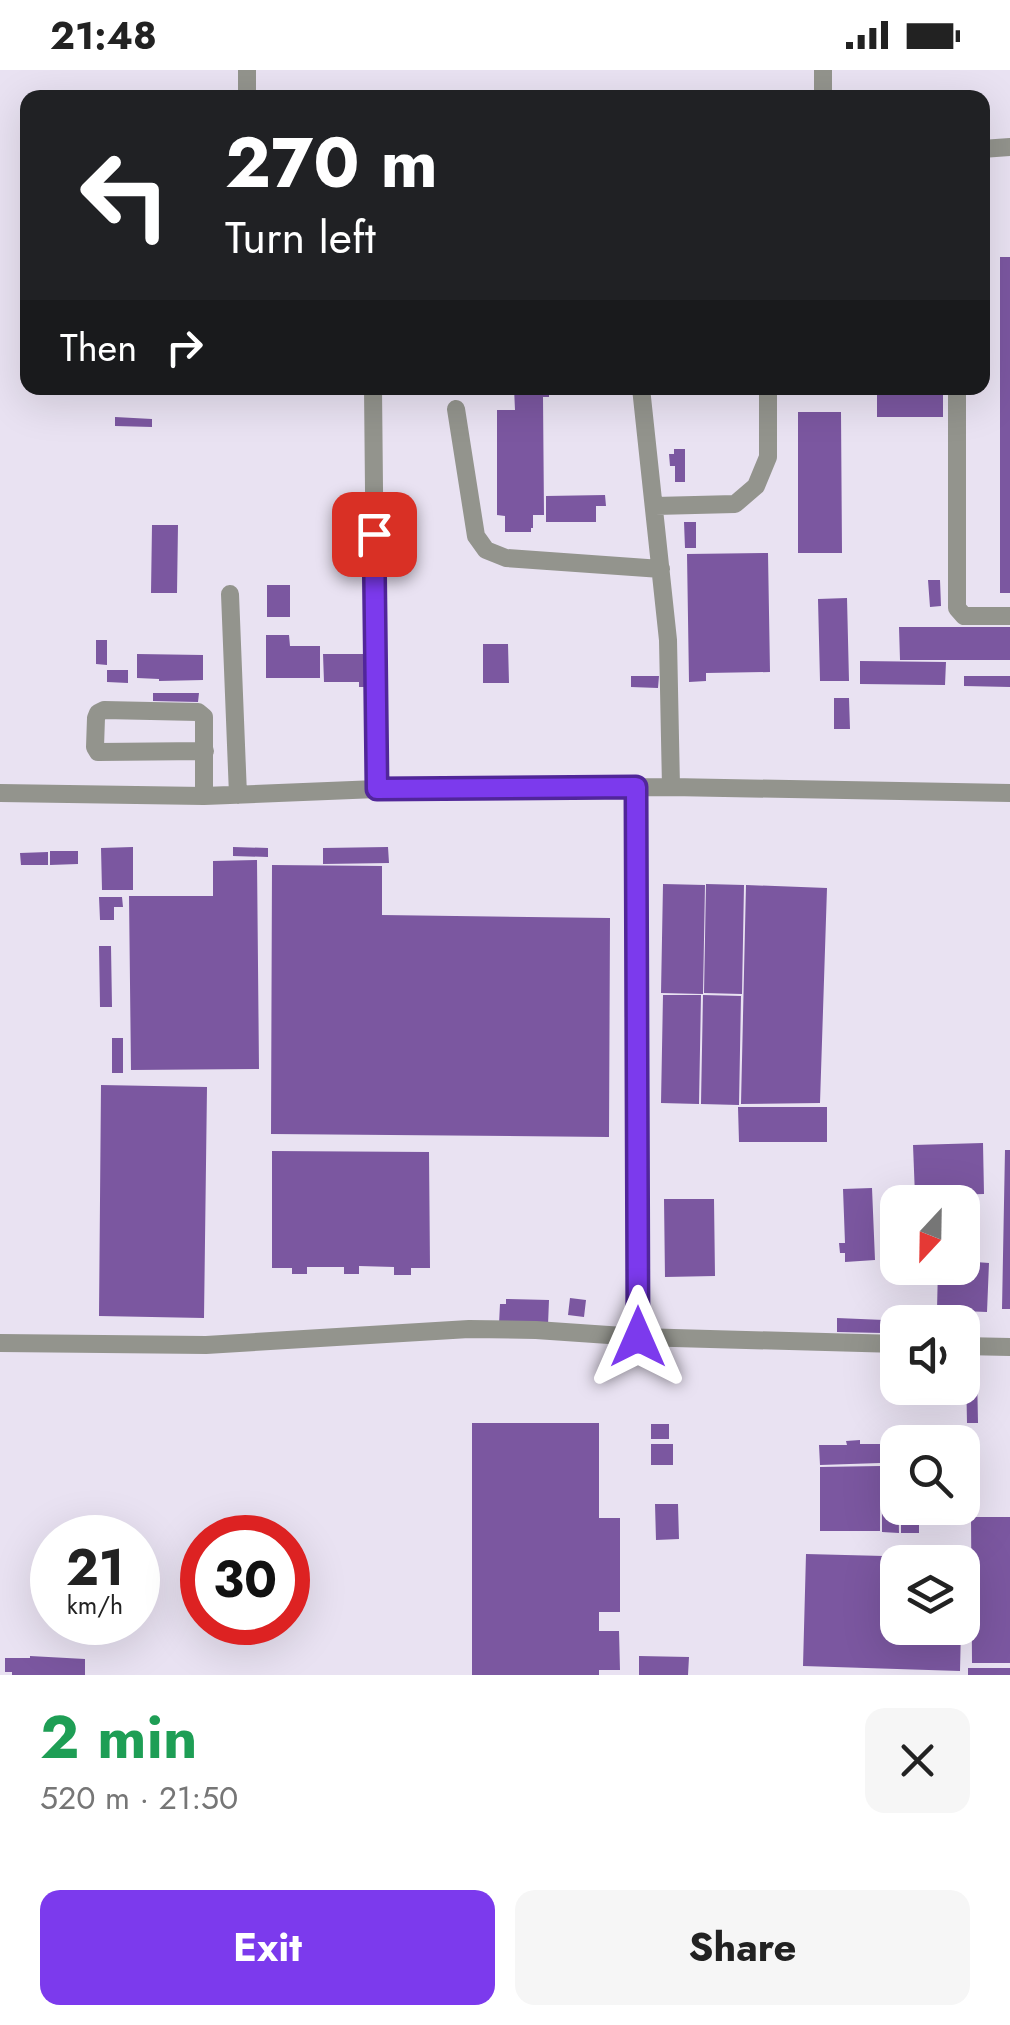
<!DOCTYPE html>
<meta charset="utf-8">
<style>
:root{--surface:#fff;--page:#f6f6f6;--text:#222;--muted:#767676;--accent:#7c3aed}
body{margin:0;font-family:Jost,sans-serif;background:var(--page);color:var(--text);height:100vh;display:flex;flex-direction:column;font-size:38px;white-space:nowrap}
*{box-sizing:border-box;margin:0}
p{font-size:32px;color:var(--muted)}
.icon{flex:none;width:55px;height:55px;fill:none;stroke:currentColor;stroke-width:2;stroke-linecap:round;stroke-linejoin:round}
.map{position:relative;height:1605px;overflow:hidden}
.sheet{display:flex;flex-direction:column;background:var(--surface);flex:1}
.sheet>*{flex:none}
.hud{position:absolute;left:20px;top:20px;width:970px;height:305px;border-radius:20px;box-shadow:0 10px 40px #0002;background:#202124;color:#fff;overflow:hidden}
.needle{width:65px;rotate:202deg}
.tools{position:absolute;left:880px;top:1115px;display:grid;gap:20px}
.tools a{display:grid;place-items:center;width:100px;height:100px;border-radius:20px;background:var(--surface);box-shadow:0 10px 40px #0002;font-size:50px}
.speed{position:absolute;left:30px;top:1445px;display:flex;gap:20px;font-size:50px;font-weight:700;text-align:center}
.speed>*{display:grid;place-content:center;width:130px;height:130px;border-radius:50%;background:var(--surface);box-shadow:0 10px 40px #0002;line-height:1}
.speed small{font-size:25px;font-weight:400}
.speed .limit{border:15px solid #d22;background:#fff;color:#111}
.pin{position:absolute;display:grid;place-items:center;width:85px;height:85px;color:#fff;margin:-42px;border-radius:20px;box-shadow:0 5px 15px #0006}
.me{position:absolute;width:110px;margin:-55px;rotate:0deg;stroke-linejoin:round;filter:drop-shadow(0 0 8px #0008)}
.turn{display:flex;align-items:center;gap:35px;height:210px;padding:0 40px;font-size:45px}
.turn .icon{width:130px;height:130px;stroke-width:2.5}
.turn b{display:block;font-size:70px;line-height:85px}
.then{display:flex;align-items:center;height:95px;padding:0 40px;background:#0003;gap:20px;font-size:38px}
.round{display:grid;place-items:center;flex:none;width:105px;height:105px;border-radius:20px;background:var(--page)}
.head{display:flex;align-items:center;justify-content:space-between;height:170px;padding:0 40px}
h1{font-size:60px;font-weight:700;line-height:75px;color:#1e9e55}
.action{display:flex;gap:20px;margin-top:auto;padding:20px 40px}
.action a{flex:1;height:115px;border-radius:20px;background:var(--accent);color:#fff;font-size:40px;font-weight:700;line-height:115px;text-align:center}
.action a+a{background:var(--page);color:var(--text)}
.status{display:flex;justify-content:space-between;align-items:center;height:70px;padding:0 50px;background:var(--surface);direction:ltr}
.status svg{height:28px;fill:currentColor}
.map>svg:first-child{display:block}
.building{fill:#7b57a0}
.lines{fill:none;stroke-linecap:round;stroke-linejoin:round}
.minor{stroke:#93948d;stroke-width:18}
.route-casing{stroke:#51269a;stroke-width:25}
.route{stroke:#7c3aed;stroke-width:18}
</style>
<div class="status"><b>21:48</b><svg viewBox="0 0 49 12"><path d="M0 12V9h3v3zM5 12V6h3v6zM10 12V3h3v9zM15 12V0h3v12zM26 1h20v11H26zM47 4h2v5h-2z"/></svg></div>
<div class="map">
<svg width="1010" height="1605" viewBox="0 0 1010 1605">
<rect width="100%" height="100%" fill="#e9e2f2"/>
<!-- building -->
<path class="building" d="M 1000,187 L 1010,187 L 1010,523 L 1000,523 Z
M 514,318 L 543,318 L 543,321 L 549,321 L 549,327 L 543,327 L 544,445 L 533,445 L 533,458 L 531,458 L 531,462 L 505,462 L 505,446 L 497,445 L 497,340 L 515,340 Z
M 877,318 L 943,318 L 943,347 L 877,347 Z
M 798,342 L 841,342 L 842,483 L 798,483 Z
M 115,347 L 152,349 L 152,357 L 115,356 Z
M 674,379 L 685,379 L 685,412 L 675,412 L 675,396 L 670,396 L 669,384 L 674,384 Z
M 605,425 L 606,436 L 596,436 L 596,452 L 546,452 L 546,426 Z
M 684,452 L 696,452 L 696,478 L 685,478 Z
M 152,455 L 178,455 L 177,523 L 151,523 Z
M 768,483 L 770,602 L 706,603 L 706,611 L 689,612 L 687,484 Z
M 928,510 L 940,510 L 941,536 L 930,537 Z
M 267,515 L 290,515 L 290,547 L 267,547 Z
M 847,528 L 849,611 L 820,611 L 818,529 Z
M 899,557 L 1010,557 L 1010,590 L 900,590 Z
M 266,565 L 289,565 L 290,576 L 320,576 L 320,608 L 266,608 Z
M 96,570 L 107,570 L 107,595 L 96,594 Z
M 483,574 L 508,574 L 509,613 L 483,613 Z
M 137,584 L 203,585 L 203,610 L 159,611 L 159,609 L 137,608 Z
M 323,584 L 369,584 L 369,617 L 359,617 L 359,612 L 324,612 Z
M 860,591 L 946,592 L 945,615 L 860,614 Z
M 107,600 L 128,600 L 128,613 L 107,612 Z
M 631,606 L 659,606 L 658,618 L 631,617 Z
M 964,606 L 1010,606 L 1010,617 L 964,616 Z
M 153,623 L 199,623 L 198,632 L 153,631 Z
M 834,628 L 849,628 L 850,659 L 834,659 Z
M 133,777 L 133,820 L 102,820 L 101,778 Z
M 233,777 L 268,778 L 268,787 L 233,786 Z
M 388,777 L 389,793 L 323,794 L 323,778 Z
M 50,781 L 78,781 L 78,794 L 50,795 Z
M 48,782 L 48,795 L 21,795 L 20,783 Z
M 257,790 L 259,999 L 131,1000 L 129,826 L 213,826 L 213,791 Z
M 272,795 L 382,796 L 382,845 L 610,848 L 609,1067 L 271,1064 Z
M 663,814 L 705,815 L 703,924 L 661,923 Z
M 706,814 L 744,815 L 742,924 L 704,923 Z
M 746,815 L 827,818 L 820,1033 L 741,1034 Z
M 99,827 L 122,827 L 123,837 L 114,837 L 114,850 L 100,850 Z
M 99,876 L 111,876 L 112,937 L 100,937 Z
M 663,925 L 701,925 L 699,1034 L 661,1033 Z
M 703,925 L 741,926 L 739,1035 L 701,1034 Z
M 112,968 L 123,968 L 123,1003 L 112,1003 Z
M 101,1015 L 207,1017 L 204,1248 L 99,1246 Z
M 738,1037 L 827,1037 L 827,1072 L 739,1072 Z
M 983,1073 L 984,1124 L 915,1126 L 913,1075 Z
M 1005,1080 L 1010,1080 L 1010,1239 L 1002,1239 Z
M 272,1081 L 429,1082 L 430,1198 L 411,1198 L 411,1205 L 394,1205 L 394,1197 L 359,1196 L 359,1204 L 344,1204 L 344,1197 L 307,1197 L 307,1204 L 292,1204 L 292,1198 L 272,1198 Z
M 872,1118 L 875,1190 L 845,1192 L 845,1183 L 840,1183 L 839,1173 L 845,1173 L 843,1119 Z
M 664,1129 L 714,1129 L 715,1206 L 665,1207 Z
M 962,1191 L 989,1193 L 987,1242 L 937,1240 L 938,1198 L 962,1198 Z
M 570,1228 L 586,1230 L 584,1247 L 568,1245 Z
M 506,1229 L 549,1230 L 548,1255 L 499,1254 L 500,1234 L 506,1234 Z
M 837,1248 L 884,1250 L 883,1263 L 837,1262 Z
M 966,1302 L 977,1302 L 978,1353 L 967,1353 Z
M 472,1353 L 599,1353 L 599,1448 L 620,1448 L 620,1542 L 599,1542 L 599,1561 L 619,1561 L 620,1600 L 599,1600 L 599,1605 L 472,1605 Z
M 651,1354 L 669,1354 L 669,1369 L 651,1369 Z
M 860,1370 L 860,1374 L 880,1374 L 880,1393 L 820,1395 L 819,1375 L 847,1375 L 846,1371 Z
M 651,1374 L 673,1374 L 673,1395 L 651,1395 Z
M 880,1396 L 880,1461 L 820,1461 L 820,1397 Z
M 882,1411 L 898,1412 L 899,1463 L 882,1462 Z
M 655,1434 L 678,1434 L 679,1469 L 656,1470 Z
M 901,1438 L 919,1438 L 919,1463 L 901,1463 Z
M 971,1447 L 1010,1447 L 1010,1593 L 972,1593 Z
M 806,1484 L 962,1488 L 962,1492 L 898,1492 L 898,1558 L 961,1558 L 960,1601 L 803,1596 Z
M 30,1586 L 85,1589 L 85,1605 L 12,1605 L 12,1602 L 5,1602 L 5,1588 L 30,1588 Z
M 639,1586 L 689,1587 L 688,1605 L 639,1605 Z
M 968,1598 L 1010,1598 L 1010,1605 L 968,1605 Z"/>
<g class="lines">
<!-- minor -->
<path class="minor" d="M 247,0 L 247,28
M 823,28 L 823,0
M 982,79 L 1010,77
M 373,318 L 377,719
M 641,318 L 668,570 L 671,717
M 957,318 L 957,538 L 964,546 L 1010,546
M 456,339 L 476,466 L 486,480 L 506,488 L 661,499
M 655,436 L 735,434 L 756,416 L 768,387 L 768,318
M 230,524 L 238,725
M 636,717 L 638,1267
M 0,723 L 204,726 L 377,719 L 671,717 L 1010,723
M 204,726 L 204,647 L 198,642 L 104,640 L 98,643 L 96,648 L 95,677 L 98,682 L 205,681
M 0,1273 L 206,1275 L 469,1259 L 536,1260 L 638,1267 L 898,1274
M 962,1276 L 1010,1277"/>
</g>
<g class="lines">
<defs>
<path id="route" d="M 374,464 L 377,719 L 636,717 L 638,1267"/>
</defs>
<!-- route casing -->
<use href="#route" class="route-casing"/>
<!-- route -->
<use href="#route" class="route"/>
</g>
</svg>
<div class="tools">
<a><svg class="needle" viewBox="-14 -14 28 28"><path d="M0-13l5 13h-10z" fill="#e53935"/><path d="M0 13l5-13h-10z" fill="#767676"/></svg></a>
<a><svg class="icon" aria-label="sound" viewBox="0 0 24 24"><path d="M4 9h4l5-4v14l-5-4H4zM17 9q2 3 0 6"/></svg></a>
<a><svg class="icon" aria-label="search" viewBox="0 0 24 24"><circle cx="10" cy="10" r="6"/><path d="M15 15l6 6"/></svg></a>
<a><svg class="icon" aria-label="layers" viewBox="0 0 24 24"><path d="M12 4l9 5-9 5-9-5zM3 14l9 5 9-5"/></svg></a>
</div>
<div class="speed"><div>21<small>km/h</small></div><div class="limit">30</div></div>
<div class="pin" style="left:374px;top:464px;background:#d93025"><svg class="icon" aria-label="arrive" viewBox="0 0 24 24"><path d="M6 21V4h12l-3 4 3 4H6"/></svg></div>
<svg class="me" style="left:638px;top:1267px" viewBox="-20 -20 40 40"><path d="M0-17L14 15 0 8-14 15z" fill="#7c3aed" stroke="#fff" stroke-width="4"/></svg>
<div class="hud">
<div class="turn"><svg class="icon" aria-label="left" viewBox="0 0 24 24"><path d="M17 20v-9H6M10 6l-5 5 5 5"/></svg><div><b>270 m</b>Turn left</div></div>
<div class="then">Then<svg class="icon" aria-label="right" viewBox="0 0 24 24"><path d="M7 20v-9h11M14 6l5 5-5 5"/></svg></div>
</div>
</div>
<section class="sheet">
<div class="head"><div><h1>2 min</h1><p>520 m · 21:50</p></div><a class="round"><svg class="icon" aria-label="close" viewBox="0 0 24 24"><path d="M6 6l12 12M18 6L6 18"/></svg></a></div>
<div class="action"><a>Exit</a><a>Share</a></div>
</section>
